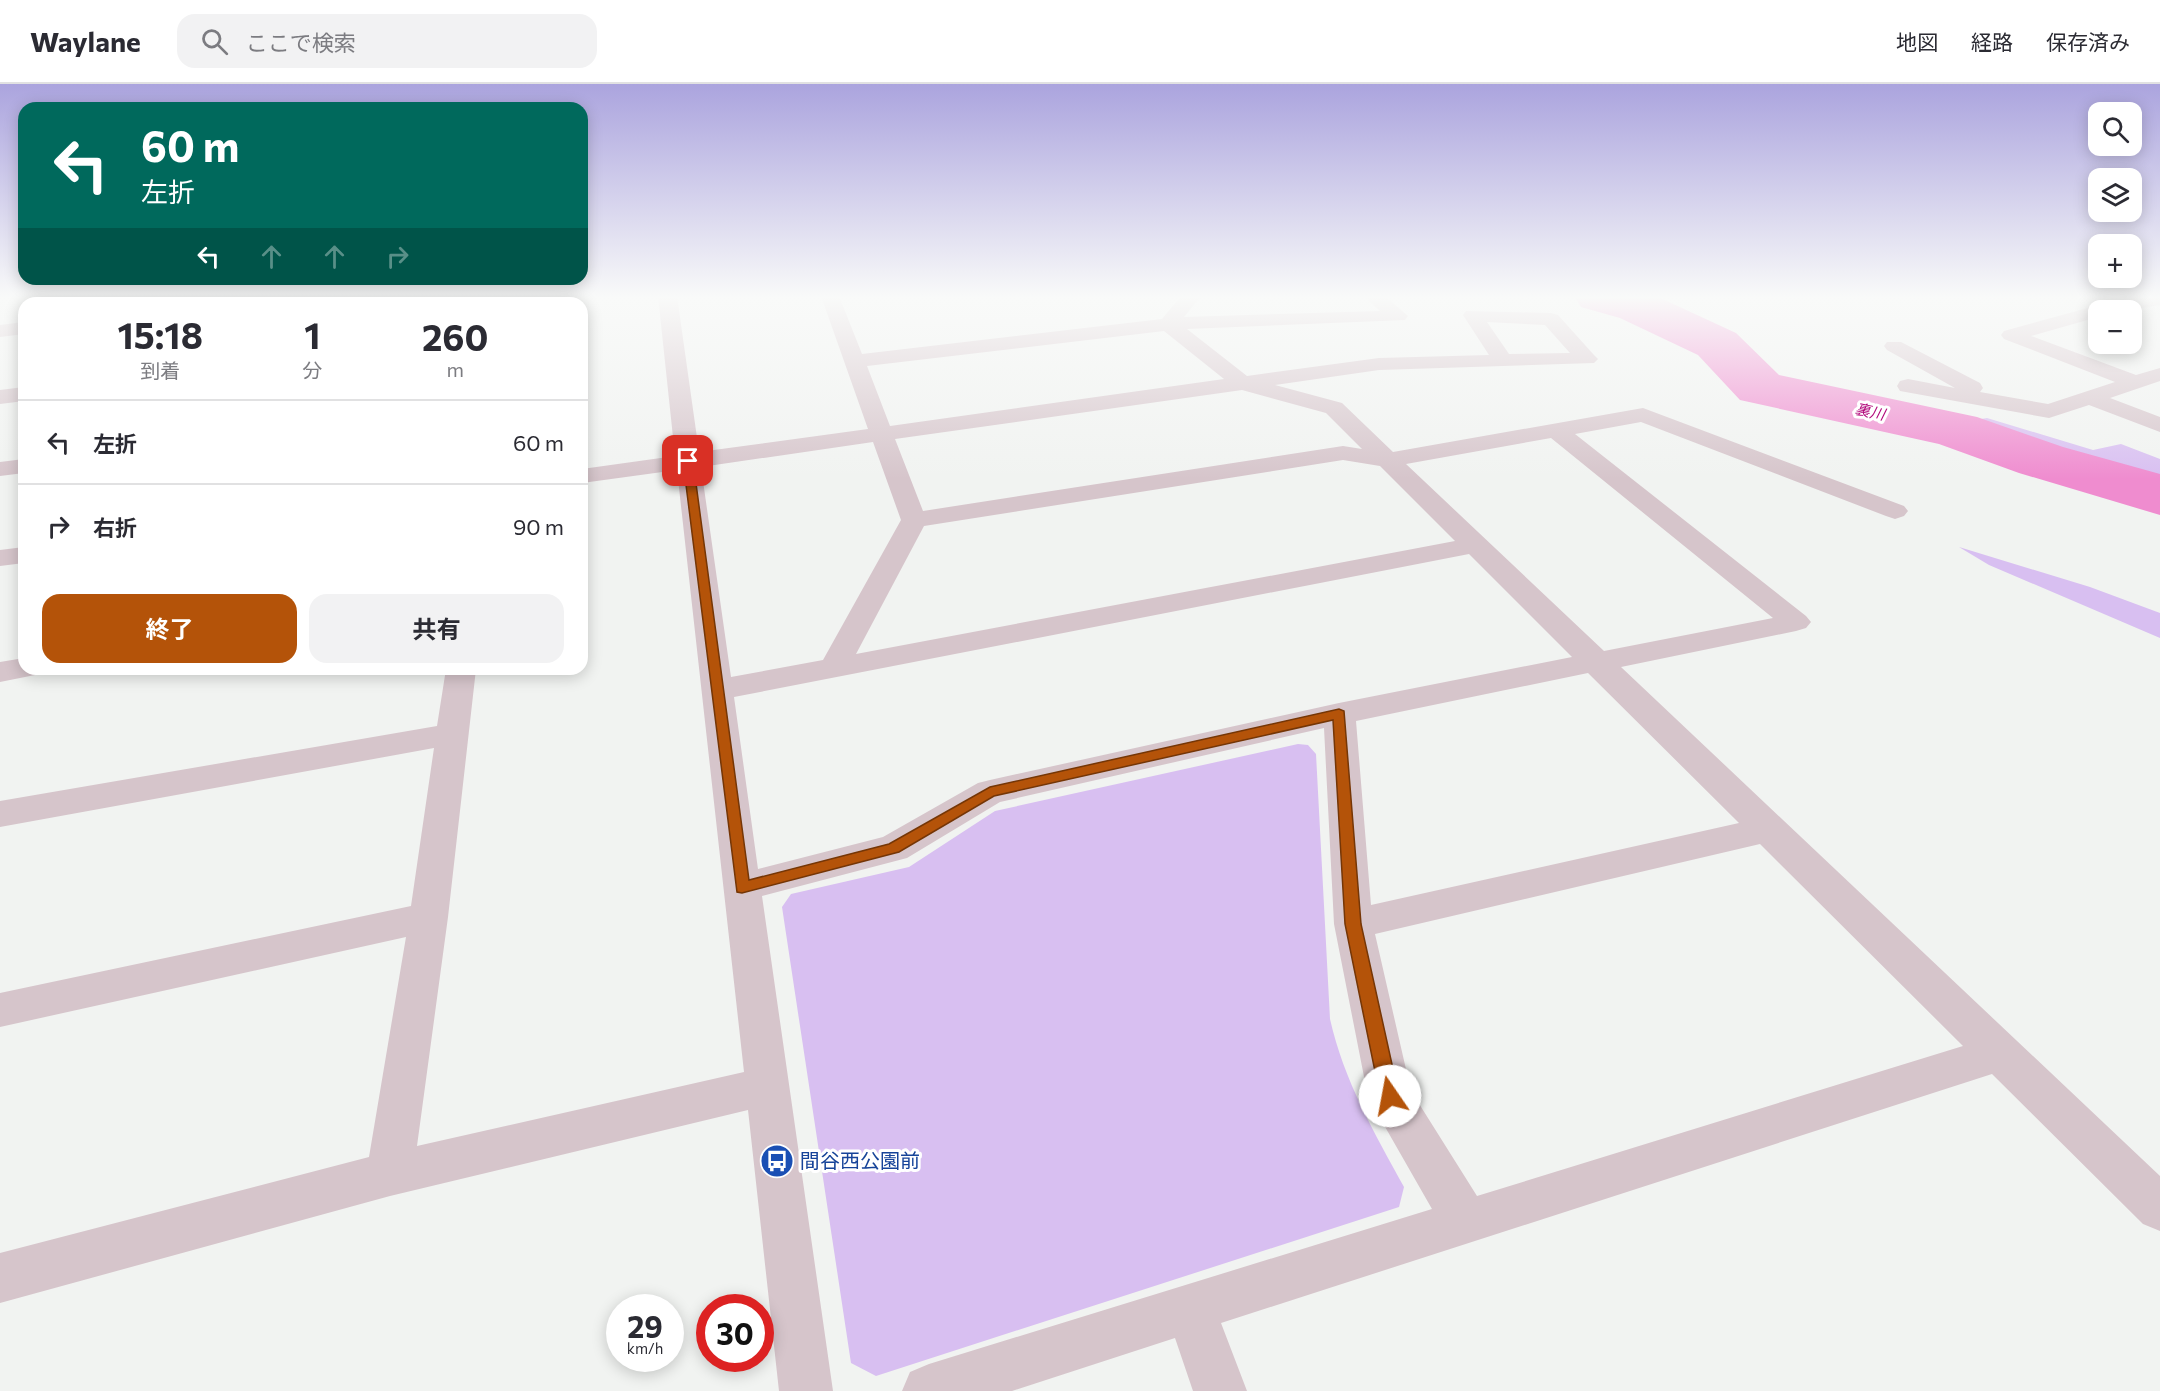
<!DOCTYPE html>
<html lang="ja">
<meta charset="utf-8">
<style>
:root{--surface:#fff;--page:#f2f2f3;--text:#2b2b33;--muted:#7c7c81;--line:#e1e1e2;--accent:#b45309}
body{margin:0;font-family:Commissioner,"Noto Sans JP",sans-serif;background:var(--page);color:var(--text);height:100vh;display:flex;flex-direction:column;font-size:22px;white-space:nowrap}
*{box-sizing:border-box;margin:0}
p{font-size:20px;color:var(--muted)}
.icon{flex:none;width:33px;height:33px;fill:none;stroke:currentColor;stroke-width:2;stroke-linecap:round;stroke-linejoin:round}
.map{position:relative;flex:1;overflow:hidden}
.sheet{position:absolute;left:18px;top:213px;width:570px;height:378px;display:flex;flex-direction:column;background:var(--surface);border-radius:18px;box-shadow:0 3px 15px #0003}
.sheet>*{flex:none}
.guide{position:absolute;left:18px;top:18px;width:570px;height:183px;border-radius:18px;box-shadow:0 3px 15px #0003;background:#00695c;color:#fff;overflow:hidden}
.buttons{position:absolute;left:2088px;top:18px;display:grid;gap:12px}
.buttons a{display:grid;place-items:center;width:54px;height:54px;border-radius:12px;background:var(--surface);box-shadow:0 3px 15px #0003;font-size:30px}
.speed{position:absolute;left:606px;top:1210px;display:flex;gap:12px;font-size:30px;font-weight:700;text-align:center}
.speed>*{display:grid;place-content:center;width:78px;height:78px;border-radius:50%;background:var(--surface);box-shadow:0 3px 15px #0003;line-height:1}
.speed small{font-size:15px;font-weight:400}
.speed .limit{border:9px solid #d22;background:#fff;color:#111}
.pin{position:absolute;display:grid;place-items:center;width:51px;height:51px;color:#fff;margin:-26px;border-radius:12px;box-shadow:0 3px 9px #0006}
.me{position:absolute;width:66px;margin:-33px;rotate:348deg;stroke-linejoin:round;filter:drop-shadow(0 0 4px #0008)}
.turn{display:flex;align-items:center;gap:21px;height:126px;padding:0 24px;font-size:27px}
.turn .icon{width:78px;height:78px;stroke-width:2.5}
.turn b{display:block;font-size:42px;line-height:51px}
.lanes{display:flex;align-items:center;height:57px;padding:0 24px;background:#0003;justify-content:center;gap:30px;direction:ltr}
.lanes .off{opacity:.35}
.eta{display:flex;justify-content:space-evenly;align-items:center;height:102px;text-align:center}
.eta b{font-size:36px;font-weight:700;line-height:42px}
.button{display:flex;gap:12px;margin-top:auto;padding:12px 24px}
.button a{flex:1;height:69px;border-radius:18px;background:var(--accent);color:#fff;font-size:24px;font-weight:700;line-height:69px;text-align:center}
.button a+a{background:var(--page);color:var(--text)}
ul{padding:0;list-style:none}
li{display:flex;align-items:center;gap:18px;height:84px;padding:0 24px;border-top:2px solid var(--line)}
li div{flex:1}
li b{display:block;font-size:22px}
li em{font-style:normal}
header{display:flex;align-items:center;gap:36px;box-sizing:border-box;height:84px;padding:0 30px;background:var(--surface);border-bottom:2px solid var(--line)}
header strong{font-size:28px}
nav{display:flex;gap:33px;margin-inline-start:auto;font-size:21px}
.search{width:420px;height:54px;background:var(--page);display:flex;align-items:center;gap:15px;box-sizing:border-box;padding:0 21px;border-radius:18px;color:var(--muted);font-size:22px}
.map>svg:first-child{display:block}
.green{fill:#d8bff1}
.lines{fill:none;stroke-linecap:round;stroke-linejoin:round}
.river{fill:#ef8ccf;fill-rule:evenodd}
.street{fill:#d6c5cb;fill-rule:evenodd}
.route{fill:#b45309;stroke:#753606;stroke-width:1.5}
.labels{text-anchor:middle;stroke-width:6;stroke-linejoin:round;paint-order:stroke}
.far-water-label{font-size:15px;font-style:italic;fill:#b2097b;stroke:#fff}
.near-transit-label{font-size:20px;fill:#164399;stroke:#fff;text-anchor:start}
</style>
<header>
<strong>Waylane</strong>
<div class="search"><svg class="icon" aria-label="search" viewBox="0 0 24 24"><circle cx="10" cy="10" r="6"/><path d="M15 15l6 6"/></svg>ここで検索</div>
<nav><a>地図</a><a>経路</a><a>保存済み</a></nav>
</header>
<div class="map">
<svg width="2160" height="1307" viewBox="0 0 2160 1307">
<rect width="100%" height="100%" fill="#f1f3f1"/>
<!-- green -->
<path class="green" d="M 1987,334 L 2093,366 L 2121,360 L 2160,375 L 2160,404 L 2069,379 L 1958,339 Z
M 1959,463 L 2090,503 L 2160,529 L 2160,554 L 1989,481 Z
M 1298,660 L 1308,661 L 1316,670 L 1330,935 C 1344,997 1374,1048 1404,1103 L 1399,1123 L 876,1292 L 851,1279 L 782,823 L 791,810 L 909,783 L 995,727 Z"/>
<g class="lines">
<!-- river -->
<path class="river" d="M 1574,212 L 1656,212 L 1736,249 L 1779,291 L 1977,333 L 2063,363 L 2160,390 L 2160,431 L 2019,389 L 1939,360 L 1740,316 L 1698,271 L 1620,234 L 1581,223 Z"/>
<!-- street -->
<path class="street" d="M 155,212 L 174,212 L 179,219 L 159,219 Z
M 280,212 L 345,212 L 342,216 L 323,219 L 256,219 L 259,215 Z
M 500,212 L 518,212 L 518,219 L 498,219 Z
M 658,212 L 677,212 L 699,368 L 868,345 L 821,212 L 839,212 L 862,270 L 1162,235 L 1181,212 L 1201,212 L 1184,233 L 1380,227 L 1364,212 L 1385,212 L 1408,232 L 1405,236 L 1187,245 L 1247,292 L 1379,274 L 1489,271 L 1463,231 L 1466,227 L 1551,229 L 1558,231 L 1594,271 L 1598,275 L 1594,279 L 1379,286 L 1275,301 L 1342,319 L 1393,368 L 1643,324 L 1904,422 L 1908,427 L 1904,432 L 1895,435 L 1886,432 L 1641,338 L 1575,350 L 1806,532 L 1811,538 L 1806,544 L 1796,547 L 1621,583 L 2160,1092 L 2160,1147 L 2143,1140 L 1992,990 L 1221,1239 L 1247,1307 L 1193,1307 L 1175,1254 L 1012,1307 L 902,1307 L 910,1288 L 929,1280 L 1432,1125 L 1368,1013 L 1334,840 L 1324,644 L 1000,718 L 907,774 L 762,812 L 833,1307 L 779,1307 L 748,1026 L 390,1112 L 0,1219 L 0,1169 L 369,1073 L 406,853 L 0,943 L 0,909 L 411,822 L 434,664 L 0,743 L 0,717 L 437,642 L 446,585 L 476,585 L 448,833 L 417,1062 L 744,988 L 677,386 L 582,399 L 582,385 L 675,372 ZM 1487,238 L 1545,241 L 1570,269 L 1509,270 ZM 1164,247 L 1224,295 L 890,342 L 867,282 ZM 1242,306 L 1326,329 L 1362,365 L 1343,362 L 923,427 L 895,355 ZM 1551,354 L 1773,534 L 1604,567 L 1406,380 ZM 873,358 L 901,436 L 823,576 L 731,593 L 701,383 ZM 1343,376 L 1380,382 L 1455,457 L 856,570 L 924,442 ZM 1469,470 L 1572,573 L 1339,619 L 990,696 L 978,699 L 883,753 L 758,785 L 734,613 ZM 1588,589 L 1739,739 L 1371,821 L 1356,637 ZM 1760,760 L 1963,962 L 1477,1112 L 1411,1007 L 1375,850 Z
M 2147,212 L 2160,212 L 2160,221 L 2130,226 L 2098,226 L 2098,233 L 2031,252 L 2136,291 L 2160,284 L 2160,297 L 2110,314 L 2160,333 L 2160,348 L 2089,321 L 2049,334 L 1900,307 L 1897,302 L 1900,297 L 1908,295 L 1955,304 L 1887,266 L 1884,262 L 1887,258 L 1901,258 L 1980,299 L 1983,304 L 1980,308 L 2048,320 L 2115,298 L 2004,255 L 2001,251 L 2004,247 L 2102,220 Z
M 24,238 L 24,250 L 0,253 L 0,241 Z
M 24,303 L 24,317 L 0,320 L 0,306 Z
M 24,375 L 24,389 L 0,392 L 0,378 Z
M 24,463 L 24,479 L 0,482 L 0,466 Z
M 24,574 L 24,585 L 39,585 L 35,591 L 0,598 L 0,578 Z"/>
</g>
<!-- sky -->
<linearGradient id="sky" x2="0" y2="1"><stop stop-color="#aba4de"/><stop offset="0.54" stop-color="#f9faf9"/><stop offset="1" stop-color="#f9faf9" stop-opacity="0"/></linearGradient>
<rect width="2160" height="395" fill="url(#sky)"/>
<!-- route -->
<path class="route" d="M 688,374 L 693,377 L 749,796 L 889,760 L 990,703 L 1339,625 L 1344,627 L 1361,840 L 1399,1012 L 1396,1018 L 1390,1021 L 1383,1018 L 1380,1012 L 1345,840 L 1333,636 L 994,712 L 899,768 L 742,809 L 737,808 L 683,377 Z"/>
<!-- icons -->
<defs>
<symbol id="bus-disc" viewBox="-11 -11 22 22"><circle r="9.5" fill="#1a4fb4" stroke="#fff"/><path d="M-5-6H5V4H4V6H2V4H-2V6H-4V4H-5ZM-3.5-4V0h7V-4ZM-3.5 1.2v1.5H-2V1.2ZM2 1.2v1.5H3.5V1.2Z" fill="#fff"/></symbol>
</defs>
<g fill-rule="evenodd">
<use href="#bus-disc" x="758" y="1058" width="38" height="38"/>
</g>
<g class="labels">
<!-- far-water labels -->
<g class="far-water-label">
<text transform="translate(1870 328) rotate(12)" y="5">裏川</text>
</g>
<!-- near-transit labels -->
<g class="near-transit-label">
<text x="800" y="1084">間谷西公園前</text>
</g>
</g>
</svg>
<div class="buttons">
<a><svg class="icon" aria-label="search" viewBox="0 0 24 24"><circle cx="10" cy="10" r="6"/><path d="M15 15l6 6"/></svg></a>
<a><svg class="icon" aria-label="layers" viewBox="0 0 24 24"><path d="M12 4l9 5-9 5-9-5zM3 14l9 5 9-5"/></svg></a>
<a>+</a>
<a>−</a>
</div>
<div class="speed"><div>29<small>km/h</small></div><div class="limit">30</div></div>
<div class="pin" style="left:688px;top:377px;background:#d93025"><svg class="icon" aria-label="arrive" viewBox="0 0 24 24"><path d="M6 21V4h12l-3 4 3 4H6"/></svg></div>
<svg class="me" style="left:1390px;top:1012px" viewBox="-20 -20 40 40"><circle r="19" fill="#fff"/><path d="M0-13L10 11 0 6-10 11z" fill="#b45309"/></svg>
<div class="guide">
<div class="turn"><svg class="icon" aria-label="left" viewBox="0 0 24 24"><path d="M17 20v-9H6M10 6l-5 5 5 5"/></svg><div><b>60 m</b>左折</div></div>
<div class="lanes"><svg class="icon" aria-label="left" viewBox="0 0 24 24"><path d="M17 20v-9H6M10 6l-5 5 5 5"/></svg><svg class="icon off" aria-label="ahead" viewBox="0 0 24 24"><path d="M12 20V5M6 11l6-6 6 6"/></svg><svg class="icon off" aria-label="ahead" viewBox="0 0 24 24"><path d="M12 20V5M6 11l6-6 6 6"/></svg><svg class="icon off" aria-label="right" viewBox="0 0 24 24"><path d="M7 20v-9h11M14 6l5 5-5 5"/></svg></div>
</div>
<section class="sheet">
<div class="eta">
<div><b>15:18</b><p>到着</p></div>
<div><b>1</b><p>分</p></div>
<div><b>260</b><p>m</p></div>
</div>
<ul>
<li><svg class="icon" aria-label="left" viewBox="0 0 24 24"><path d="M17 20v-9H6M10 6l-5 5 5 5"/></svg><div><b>左折</b></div><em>60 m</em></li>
<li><svg class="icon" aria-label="right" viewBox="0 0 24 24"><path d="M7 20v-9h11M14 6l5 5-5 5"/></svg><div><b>右折</b></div><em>90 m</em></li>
</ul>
<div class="button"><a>終了</a><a>共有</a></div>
</section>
</div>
